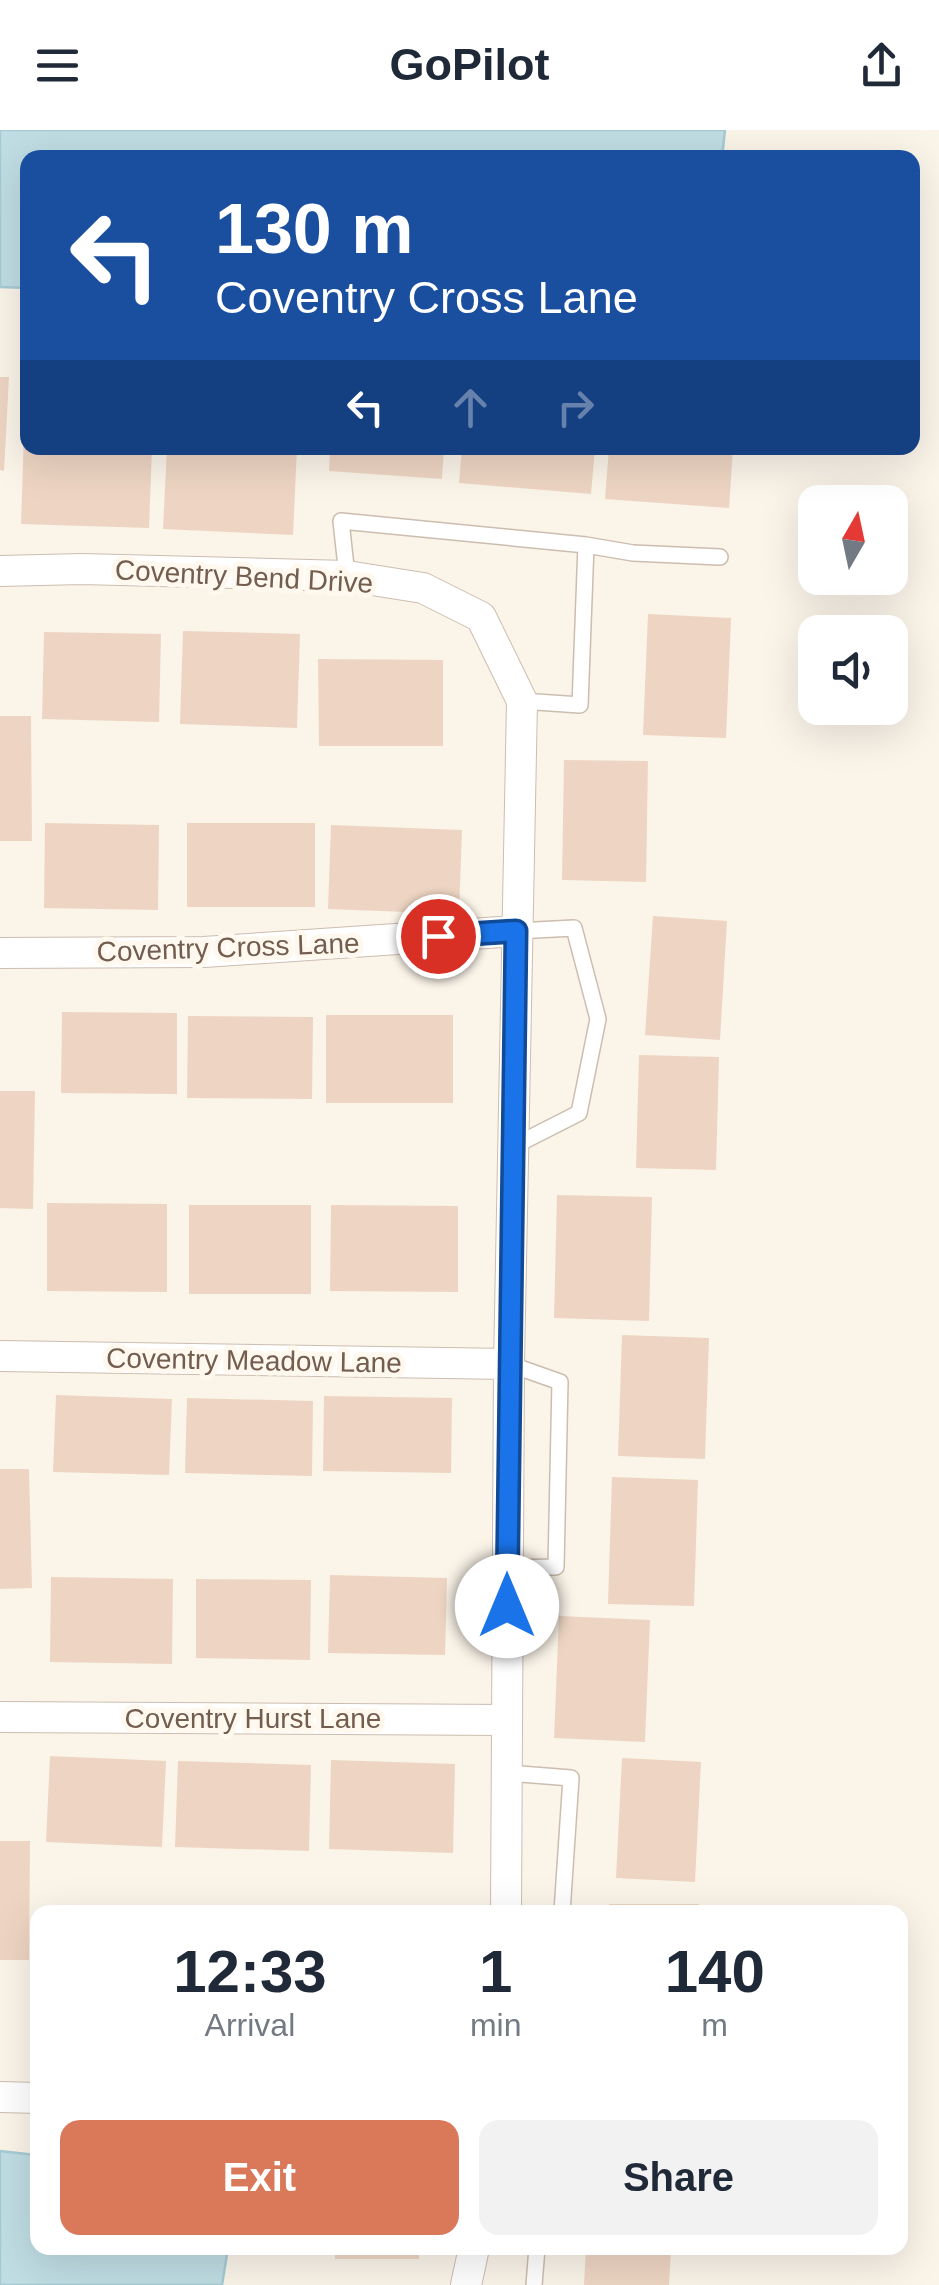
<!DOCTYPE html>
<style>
:root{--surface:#fff;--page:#f2f2f3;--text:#1f2937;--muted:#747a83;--accent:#da7959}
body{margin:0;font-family:Arial,sans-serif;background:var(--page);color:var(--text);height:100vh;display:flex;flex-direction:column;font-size:38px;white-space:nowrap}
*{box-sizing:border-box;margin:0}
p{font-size:32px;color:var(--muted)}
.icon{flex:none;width:55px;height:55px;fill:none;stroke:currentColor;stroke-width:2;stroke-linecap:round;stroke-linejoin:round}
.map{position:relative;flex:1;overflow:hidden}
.sheet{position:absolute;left:30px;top:1775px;width:878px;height:350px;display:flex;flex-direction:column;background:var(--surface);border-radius:20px;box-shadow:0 10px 40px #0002}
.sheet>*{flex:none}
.top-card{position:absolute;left:20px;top:20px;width:900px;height:305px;border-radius:20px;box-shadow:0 10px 40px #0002;background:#1a4fa0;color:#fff;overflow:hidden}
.needle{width:65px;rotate:9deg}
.buttons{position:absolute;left:798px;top:355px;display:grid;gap:20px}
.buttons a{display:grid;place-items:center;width:110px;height:110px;border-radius:20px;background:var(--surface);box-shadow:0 10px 40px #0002;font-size:50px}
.pin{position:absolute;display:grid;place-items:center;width:85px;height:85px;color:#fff;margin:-42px;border:5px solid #fff;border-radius:50%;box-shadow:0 2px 10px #0007}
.me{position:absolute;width:110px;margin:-55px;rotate:0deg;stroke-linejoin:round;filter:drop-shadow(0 0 8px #0008)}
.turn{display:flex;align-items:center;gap:35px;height:210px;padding:0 30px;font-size:45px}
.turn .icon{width:130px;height:130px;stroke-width:2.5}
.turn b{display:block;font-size:70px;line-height:85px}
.lanes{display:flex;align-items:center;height:95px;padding:0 30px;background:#0003;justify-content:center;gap:50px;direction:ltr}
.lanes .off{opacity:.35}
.eta{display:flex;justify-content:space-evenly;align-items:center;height:170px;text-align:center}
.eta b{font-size:60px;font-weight:600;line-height:70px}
.action{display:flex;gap:20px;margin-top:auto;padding:20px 30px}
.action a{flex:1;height:115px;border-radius:20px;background:var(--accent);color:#fff;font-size:40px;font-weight:600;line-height:115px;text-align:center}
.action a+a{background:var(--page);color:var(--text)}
header{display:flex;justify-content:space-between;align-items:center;height:130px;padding:0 30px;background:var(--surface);font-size:45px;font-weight:600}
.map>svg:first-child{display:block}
.water{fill:#bfdde3;stroke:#a6cbd4;stroke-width:2.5}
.building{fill:#eed5c3}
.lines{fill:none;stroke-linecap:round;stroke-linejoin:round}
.service-casing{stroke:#ccbdaf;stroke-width:18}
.minor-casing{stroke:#ccbdaf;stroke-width:32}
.service{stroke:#fff;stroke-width:15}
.minor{stroke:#fff;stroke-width:30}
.route-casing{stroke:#114b97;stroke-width:25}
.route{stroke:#1a73e8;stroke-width:18}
.labels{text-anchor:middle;stroke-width:10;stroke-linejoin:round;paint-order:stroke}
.street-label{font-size:28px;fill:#735d4e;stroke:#fef8ef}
</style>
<header><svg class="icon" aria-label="menu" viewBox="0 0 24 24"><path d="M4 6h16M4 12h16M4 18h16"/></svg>GoPilot<svg class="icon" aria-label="share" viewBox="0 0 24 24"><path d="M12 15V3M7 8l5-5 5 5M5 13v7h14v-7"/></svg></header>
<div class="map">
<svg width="939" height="2155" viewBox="0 0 939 2155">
<rect width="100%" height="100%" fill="#fbf4e9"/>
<!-- water -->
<path class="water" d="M 0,0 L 725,0 L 722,28 L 28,28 L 27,158 L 0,157 Z
M 0,2021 L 37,2025 L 38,2118 L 228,2118 L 222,2155 L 0,2155 Z"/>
<!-- building -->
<path class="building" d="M 0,247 L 9,247 L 4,341 L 0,340 Z
M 24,302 L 28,302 L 28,318 L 152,318 L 149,398 L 21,394 Z
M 167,318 L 297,318 L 293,405 L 163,399 Z
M 330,318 L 444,318 L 442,349 L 329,341 Z
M 462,318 L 595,318 L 591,364 L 459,353 Z
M 609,318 L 733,318 L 729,378 L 605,369 Z
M 648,484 L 731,488 L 726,608 L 643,605 Z
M 183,501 L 300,504 L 297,598 L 180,594 Z
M 44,502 L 161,504 L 159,592 L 42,589 Z
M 318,529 L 443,530 L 443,616 L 319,616 Z
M 0,586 L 31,586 L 32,711 L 0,711 Z
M 564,630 L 648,631 L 646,752 L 562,750 Z
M 45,693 L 159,695 L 158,780 L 44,778 Z
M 187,693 L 315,693 L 315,777 L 187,777 Z
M 331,695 L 462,700 L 459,784 L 328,779 Z
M 653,786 L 727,791 L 720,910 L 645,905 Z
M 62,882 L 177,883 L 177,964 L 61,963 Z
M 326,885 L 453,885 L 453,973 L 326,973 Z
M 188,886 L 313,887 L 312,969 L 187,968 Z
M 639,925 L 719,927 L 716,1040 L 636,1038 Z
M 0,961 L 35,961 L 33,1079 L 0,1078 Z
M 557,1065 L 652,1067 L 649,1191 L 554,1188 Z
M 47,1073 L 167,1074 L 167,1162 L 47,1161 Z
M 189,1075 L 311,1075 L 311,1164 L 189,1164 Z
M 331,1075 L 458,1076 L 458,1162 L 330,1161 Z
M 622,1205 L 709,1208 L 705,1329 L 618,1326 Z
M 56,1265 L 172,1269 L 169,1345 L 53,1342 Z
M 324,1266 L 452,1268 L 451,1343 L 323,1341 Z
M 187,1268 L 313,1271 L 312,1346 L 185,1343 Z
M 0,1339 L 29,1339 L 32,1458 L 0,1459 Z
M 612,1347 L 698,1350 L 694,1476 L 608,1474 Z
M 330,1445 L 447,1448 L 445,1525 L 328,1523 Z
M 51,1447 L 173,1449 L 172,1534 L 50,1532 Z
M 196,1449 L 311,1450 L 310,1530 L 196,1528 Z
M 559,1486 L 650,1490 L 645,1612 L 554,1608 Z
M 50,1626 L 166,1631 L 162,1717 L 46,1712 Z
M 622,1628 L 701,1632 L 695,1752 L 616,1748 Z
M 331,1630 L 455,1634 L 453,1723 L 329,1719 Z
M 178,1631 L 311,1635 L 309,1721 L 175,1717 Z
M 0,1711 L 30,1711 L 29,1830 L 0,1830 Z
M 609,1774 L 699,1774 L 699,1782 L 609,1782 Z
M 335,2118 L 419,2118 L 419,2129 L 335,2129 Z
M 586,2118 L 671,2118 L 669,2155 L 584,2155 Z"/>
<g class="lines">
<defs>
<path id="service" d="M 586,415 L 633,423 L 720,427
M 347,446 L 341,391 L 586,415 L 580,575 L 522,571
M 512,1017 L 579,983 L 598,889 L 574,798 L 516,801
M 507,1438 L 556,1437 L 560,1252 L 509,1234
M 507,1643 L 571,1648 L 562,1782
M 534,2155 L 537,2118"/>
<path id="minor" d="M 0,441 L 82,439 L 347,446 L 423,458 L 481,487 L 522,571 L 509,1234 L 506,1782
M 0,823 L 204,822 L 516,801
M 0,1226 L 509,1234
M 0,1587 L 507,1590
M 0,1967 L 38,1968
M 466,2155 L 474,2118"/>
</defs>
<!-- service casing -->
<use href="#service" class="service-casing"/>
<!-- minor casing -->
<use href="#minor" class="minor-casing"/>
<!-- service -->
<use href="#service" class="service"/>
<!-- minor -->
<use href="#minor" class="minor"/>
</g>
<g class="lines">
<defs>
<path id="route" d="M 438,806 L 516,801 L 507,1476"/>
</defs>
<!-- route casing -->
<use href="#route" class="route-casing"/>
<!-- route -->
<use href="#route" class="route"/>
</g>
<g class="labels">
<!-- street labels -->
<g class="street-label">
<text transform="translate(244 446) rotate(3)" y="10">Coventry Bend Drive</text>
<text transform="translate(228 817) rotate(-2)" y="10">Coventry Cross Lane</text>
<text transform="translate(254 1230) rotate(1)" y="10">Coventry Meadow Lane</text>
<text x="253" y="1598">Coventry Hurst Lane</text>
</g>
</g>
</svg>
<div class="buttons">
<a><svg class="needle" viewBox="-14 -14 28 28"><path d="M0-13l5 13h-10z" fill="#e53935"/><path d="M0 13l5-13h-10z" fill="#747a83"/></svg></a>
<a><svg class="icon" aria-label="sound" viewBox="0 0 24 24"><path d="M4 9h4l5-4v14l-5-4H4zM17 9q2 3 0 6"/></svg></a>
</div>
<div class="pin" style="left:438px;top:806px;background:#d93025"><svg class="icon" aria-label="arrive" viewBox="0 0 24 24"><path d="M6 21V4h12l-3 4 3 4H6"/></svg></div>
<svg class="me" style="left:507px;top:1476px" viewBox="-20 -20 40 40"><circle r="19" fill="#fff"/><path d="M0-13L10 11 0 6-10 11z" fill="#1a73e8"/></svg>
<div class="top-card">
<div class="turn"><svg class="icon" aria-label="left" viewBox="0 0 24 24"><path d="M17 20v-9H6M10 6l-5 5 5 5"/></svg><div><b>130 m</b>Coventry Cross Lane</div></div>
<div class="lanes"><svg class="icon" aria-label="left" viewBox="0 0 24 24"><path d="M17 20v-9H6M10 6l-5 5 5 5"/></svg><svg class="icon off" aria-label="ahead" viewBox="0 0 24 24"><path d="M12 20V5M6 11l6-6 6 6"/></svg><svg class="icon off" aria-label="right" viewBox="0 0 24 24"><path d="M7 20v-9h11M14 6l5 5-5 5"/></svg></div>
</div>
<section class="sheet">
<div class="eta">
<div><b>12:33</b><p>Arrival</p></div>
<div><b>1</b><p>min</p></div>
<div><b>140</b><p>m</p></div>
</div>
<div class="action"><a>Exit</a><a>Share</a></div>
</section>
</div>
